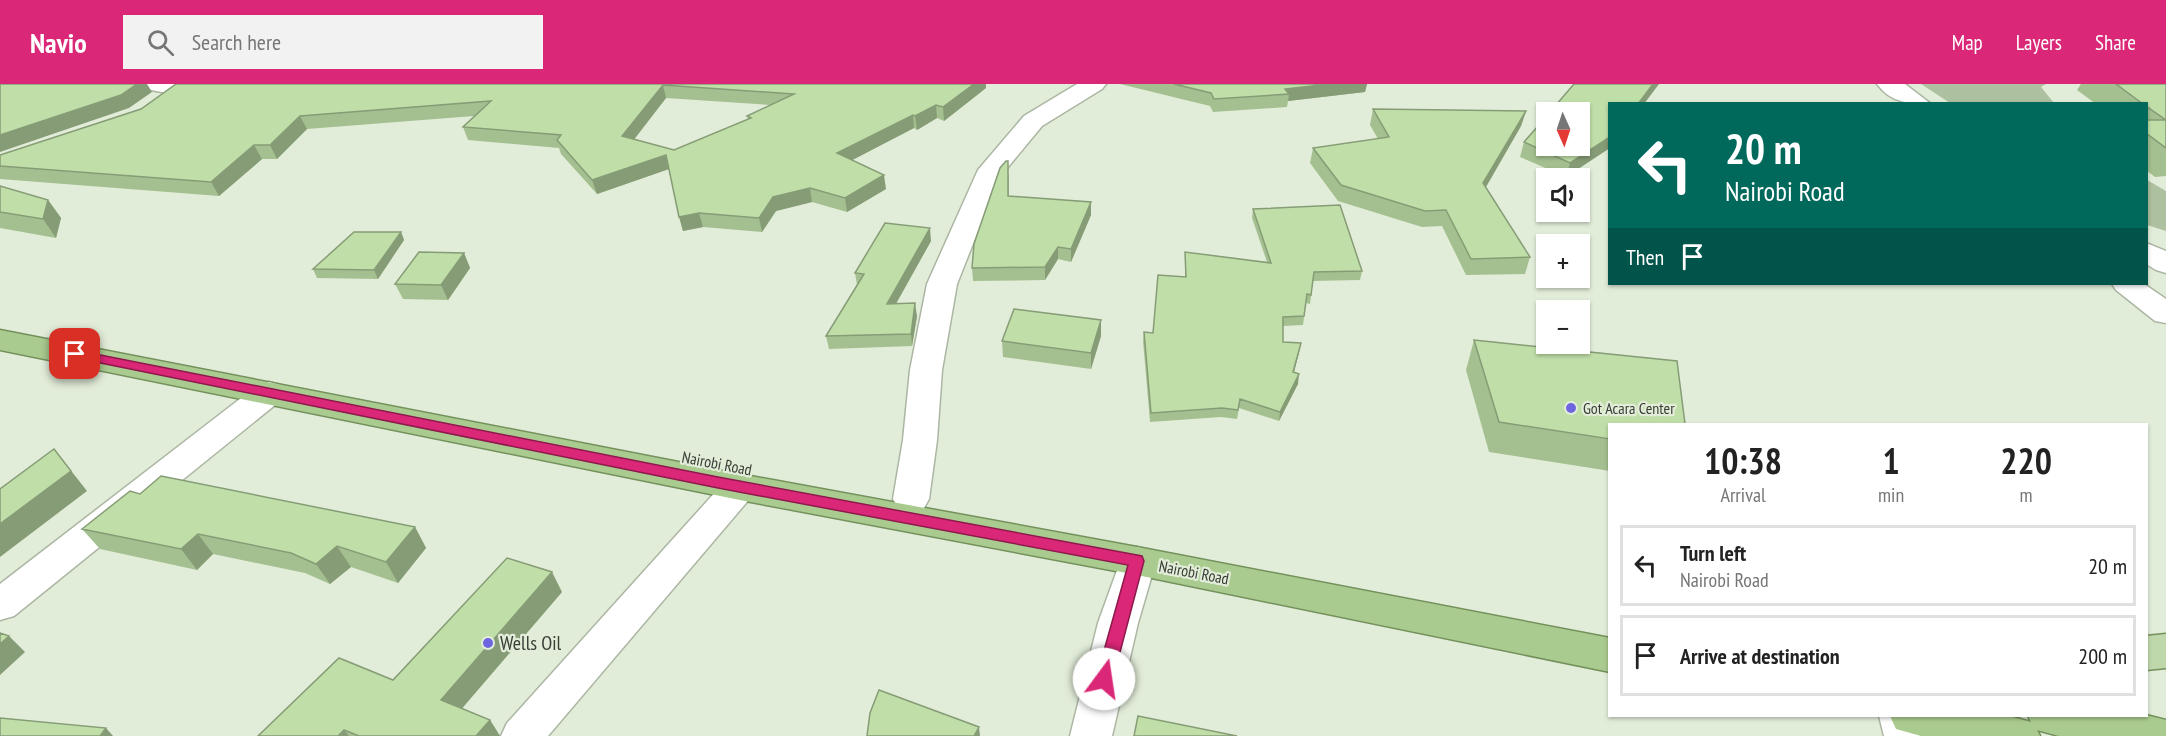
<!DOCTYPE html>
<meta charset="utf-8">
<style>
:root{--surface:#fff;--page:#f2f2f2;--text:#222;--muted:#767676;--line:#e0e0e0;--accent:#db2777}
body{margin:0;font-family:"PT Sans Narrow",sans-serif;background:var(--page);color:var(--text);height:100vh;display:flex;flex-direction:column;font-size:22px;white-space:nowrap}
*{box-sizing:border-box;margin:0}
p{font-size:20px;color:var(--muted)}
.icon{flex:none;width:33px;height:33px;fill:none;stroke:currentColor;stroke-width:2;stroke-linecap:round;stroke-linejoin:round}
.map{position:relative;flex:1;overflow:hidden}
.panel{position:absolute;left:1608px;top:339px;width:540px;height:294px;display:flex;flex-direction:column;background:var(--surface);border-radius:0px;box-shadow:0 2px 4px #0004}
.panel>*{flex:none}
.hud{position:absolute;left:1608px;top:18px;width:540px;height:183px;border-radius:0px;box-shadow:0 2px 4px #0004;background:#00695c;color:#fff;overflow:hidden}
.needle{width:39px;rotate:177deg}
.controls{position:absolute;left:1536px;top:18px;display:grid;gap:12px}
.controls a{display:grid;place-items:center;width:54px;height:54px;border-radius:0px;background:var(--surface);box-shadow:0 2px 4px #0004;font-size:30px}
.pin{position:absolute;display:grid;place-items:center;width:51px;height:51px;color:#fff;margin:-26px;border-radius:12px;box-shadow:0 3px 9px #0006}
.me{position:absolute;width:66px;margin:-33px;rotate:14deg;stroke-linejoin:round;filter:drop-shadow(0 0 4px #0008)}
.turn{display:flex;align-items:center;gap:21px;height:126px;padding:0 18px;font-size:27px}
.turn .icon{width:78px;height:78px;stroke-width:2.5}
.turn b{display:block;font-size:42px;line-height:51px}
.then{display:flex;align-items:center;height:57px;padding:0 18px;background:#0003;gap:12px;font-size:22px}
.eta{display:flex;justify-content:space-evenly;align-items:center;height:102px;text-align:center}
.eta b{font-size:36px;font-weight:600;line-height:42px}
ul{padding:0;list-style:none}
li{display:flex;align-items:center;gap:18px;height:81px;margin:0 12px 9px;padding:0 6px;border:3px solid var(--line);border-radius:0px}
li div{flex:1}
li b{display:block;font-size:22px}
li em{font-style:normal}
header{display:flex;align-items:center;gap:36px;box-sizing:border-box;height:84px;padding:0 30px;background:var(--accent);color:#fff}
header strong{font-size:28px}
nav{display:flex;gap:33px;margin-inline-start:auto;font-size:21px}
.search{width:420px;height:54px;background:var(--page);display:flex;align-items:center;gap:15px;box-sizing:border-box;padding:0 21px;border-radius:0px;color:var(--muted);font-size:22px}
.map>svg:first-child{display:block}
.green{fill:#adc09f}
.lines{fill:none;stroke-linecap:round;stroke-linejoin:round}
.minor-casing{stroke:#abb6a3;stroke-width:3}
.primary-casing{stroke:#74915d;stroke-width:3}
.trunk-casing{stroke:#74915d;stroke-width:3}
.minor{fill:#fff;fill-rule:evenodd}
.primary{fill:#bfd8ab;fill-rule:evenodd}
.trunk{fill:#aacb8f;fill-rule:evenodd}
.wall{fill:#a5c090;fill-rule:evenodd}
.shaded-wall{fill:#869c76}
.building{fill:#c0dfa8;stroke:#869c76;stroke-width:1.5;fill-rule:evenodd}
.route{fill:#db2777;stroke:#8e194d;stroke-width:1.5}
.poi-dot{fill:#6e66e0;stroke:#e2edd9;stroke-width:2}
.labels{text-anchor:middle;stroke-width:4.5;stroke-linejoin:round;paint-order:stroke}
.poi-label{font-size:16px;fill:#383d35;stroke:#e2edd9;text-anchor:start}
.street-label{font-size:16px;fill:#383d35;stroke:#e2edd9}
.near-poi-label{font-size:20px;fill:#383d35;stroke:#e2edd9;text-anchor:start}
</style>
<header>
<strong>Navio</strong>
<div class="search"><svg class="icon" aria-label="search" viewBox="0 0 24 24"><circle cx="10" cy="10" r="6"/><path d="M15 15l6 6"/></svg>Search here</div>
<nav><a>Map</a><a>Layers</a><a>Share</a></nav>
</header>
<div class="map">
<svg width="2166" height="652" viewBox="0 0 2166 652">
<rect width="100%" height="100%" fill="#e2edd9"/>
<!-- green -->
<path class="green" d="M 1921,0 L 2046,0 L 2041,3 L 2054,19 L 1950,19 Z
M 2147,96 L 2166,107 L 2166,147 L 2147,141 Z"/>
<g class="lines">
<defs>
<path id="minor" d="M 143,0 L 222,0 L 218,5 C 194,11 171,11 147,5 Z
M 1077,0 L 1106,0 L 1102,5 L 1042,42 L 999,94 L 957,200 L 942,286 L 937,356 L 929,415 L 924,424 L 911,428 L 898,424 L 893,415 L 903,356 L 910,286 L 927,200 L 978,86 L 1024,32 Z
M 1877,0 L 1905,0 L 1931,20 C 1910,20 1891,19 1877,0 Z
M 2146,159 L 2166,167 L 2166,189 L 2156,186 L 2146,180 Z
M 2112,200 L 2144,200 L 2166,215 L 2166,239 L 2155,237 L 2116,206 Z
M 269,298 L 280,301 L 285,309 L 280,317 L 14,532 L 0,536 L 0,500 L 258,301 Z
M 740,390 L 752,394 L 758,403 L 752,412 L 548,652 L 501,652 L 507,639 L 728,394 Z
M 1137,463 L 1150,467 L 1156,477 L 1138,539 L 1112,652 L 1070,652 L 1098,539 L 1124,467 Z
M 1879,632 L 1921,632 L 1926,652 L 1884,652 Z"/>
<path id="primary" d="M 2166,550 L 2166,584 L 2146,586 L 2146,552 Z"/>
<path id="trunk" d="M 0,246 L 740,390 L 1137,463 L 1610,554 L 1610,588 L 1137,491 L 740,416 L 0,266 Z
M 2146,631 L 2166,636 L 2166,652 L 2059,652 L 2037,646 L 2040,652 L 1921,652 L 1896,645 L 1890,632 L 2009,632 L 2031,638 L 2028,632 Z"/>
</defs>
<!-- minor casing -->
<use href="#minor" class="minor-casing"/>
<!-- primary casing -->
<use href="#primary" class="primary-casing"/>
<!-- trunk casing -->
<use href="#trunk" class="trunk-casing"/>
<!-- minor -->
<use href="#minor" class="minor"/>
<!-- primary -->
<use href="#primary" class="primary"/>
<!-- trunk -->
<use href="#trunk" class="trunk"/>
</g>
<!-- wall -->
<path class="wall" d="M 176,0 L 986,0 L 986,4 L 944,37 L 937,34 L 917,46 L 914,44 L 852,76 L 886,105 L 847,128 L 812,118 L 776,127 L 762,148 L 703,143 L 683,147 L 669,85 L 597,110 L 561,70 L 559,64 L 468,56 L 463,43 L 474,32 L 307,45 L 277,75 L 262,75 L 219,112 L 0,95 L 0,71 L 141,25 ZM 666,14 L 770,21 L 747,32 L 748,35 L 674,66 L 634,55 Z
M 1120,0 L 1367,0 L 1365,8 L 1288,17 L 1287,23 L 1213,28 L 1210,22 Z
M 1659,0 L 1566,93 L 1520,73 L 1524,58 Z
M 2081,0 L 2166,0 L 2166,92 L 2155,93 L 2146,86 L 2146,20 L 2096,20 L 2077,6 Z
M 1373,25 L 1526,27 L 1521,42 L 1486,103 L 1530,173 L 1525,190 L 1466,191 L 1442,142 L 1422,143 L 1338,117 L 1310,79 L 1313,64 L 1378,55 L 1370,41 Z
M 1009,89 L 1009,112 L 1091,131 L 1071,178 L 1058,175 L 1045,196 L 973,197 L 972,184 Z
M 0,102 L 48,116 L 61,134 L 56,154 L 0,144 Z
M 1253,125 L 1362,187 L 1360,196 L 1313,197 L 1310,220 L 1306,219 L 1303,241 L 1283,242 L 1283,258 L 1301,259 L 1294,289 L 1298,300 L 1279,337 L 1239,324 L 1237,335 L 1221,333 L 1150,338 L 1143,257 L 1144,248 L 1153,249 L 1185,193 L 1185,168 L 1267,178 L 1252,134 Z
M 401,148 L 404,156 L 378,195 L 317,194 L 313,185 Z
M 931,157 L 896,220 L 917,232 L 912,262 L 829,265 L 826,252 L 857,201 L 855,189 Z
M 464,169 L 470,184 L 448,216 L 403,215 L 395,200 Z
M 1101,252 L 1091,285 L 1003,273 L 1002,257 Z
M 1474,256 L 1610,340 L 1610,387 L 1489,368 L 1466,286 Z
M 140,410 L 415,443 L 426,464 L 398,499 L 351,483 L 330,500 L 305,489 L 213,470 L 197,486 L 100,465 L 82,445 Z
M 562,508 L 462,624 L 490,636 L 500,652 L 258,652 L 393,596 Z"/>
<!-- shaded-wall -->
<path class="shaded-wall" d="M 137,0 L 147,0 L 152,8 L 129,24 L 0,68 L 0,51 Z
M 974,0 L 986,0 L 986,4 L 944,37 L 943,23 Z
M 1329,0 L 1367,0 L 1365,8 L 1288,17 L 1289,10 L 1285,5 Z
M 1653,0 L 1659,0 L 1644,20 L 1638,20 Z
M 663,1 L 666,14 L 626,66 L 622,52 Z
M 936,21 L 937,34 L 917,46 L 915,32 Z
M 1526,27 L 1521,42 L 1479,115 L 1483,99 Z
M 913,31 L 914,44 L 839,83 L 837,69 Z
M 300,32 L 307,45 L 277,75 L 270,61 Z
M 1610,53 L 1610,64 L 1566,93 L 1570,79 Z
M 254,61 L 262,75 L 219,112 L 211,98 Z
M 666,71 L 669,85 L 597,110 L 592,96 Z
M 884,91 L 886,105 L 847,128 L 845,114 Z
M 810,104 L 812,118 L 776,127 L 762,148 L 759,134 L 773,113 Z
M 48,116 L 61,134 L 56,154 L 43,135 Z
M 1091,118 L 1091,131 L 1071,178 L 1071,165 Z
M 699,129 L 703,143 L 683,147 L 679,133 Z
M 930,144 L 931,157 L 889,232 L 887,220 Z
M 401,148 L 404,156 L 378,195 L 374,186 Z
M 1058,163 L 1058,175 L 1045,196 L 1045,183 Z
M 464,169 L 470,184 L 448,216 L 441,201 Z
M 915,219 L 917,232 L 912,262 L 911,250 Z
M 1101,236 L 1101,252 L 1091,285 L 1091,269 Z
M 1301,259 L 1299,269 L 1291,298 L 1293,288 Z
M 1299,290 L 1298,300 L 1279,337 L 1280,328 Z
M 54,365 L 87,407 L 0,473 L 0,440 Z
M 415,443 L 426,464 L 398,499 L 386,478 Z
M 198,450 L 213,470 L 197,486 L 181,465 Z
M 337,462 L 351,483 L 330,500 L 316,480 Z
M 552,488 L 562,508 L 453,635 L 441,616 Z
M 9,552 L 25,568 L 0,591 L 0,560 Z
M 490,636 L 500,652 L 476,652 Z
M 979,643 L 980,652 L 974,652 Z
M 106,644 L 113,652 L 100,652 Z
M 344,646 L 349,652 L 338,652 Z"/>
<!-- building -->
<path class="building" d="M 0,0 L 137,0 L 121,11 L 0,51 Z
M 176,0 L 974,0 L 943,23 L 936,21 L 915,32 L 913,31 L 837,69 L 884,91 L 845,114 L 810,104 L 773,113 L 759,134 L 699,129 L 679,133 L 666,71 L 592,96 L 557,56 L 561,51 L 463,43 L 491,17 L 300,32 L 270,61 L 254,61 L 211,98 L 0,82 L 0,71 L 141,25 ZM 663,1 L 794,10 L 747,32 L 751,34 L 674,66 L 622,52 Z
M 1174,0 L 1329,0 L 1285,5 L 1289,10 L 1214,15 L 1211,9 Z
M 1574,0 L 1653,0 L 1638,20 L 1610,20 L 1610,53 L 1570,79 L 1524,58 L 1546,33 L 1546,62 L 1580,62 L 1580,28 L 1550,28 Z
M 2116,0 L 2166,0 L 2166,36 L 2146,22 L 2146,20 L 2143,20 Z
M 1373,25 L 1526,27 L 1483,99 L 1530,173 L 1471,175 L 1446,126 L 1425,127 L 1341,101 L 1313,64 L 1389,53 Z
M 2146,36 L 2166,36 L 2166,64 L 2146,49 Z
M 1006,77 L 1008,77 L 1008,112 L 1091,118 L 1071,165 L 1058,163 L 1045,183 L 972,184 L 974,160 L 1000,84 Z
M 0,102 L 48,116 L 43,135 L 0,128 Z
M 1340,121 L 1362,187 L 1314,188 L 1311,211 L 1307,210 L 1304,232 L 1283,233 L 1283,258 L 1301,259 L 1293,288 L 1299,290 L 1280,328 L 1240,315 L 1238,326 L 1222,324 L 1151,329 L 1144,248 L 1153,249 L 1158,191 L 1186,193 L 1185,168 L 1271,179 L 1253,125 Z
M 885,139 L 930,144 L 887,220 L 915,219 L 911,250 L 826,252 L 864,190 L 855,189 Z
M 354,148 L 401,148 L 374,186 L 313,185 Z
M 419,168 L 464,169 L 441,201 L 395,200 Z
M 1014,225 L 1101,236 L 1091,269 L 1002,257 Z
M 1474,256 L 1677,277 L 1685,340 L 1610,340 L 1610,355 L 1499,338 Z
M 54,365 L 71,387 L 0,440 L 0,405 Z
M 161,392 L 415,443 L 386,478 L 337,462 L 316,480 L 291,469 L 198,450 L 181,465 L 82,445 L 130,407 L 140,410 Z
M 507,474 L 552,488 L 441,616 L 490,636 L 476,652 L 359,652 L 344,646 L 338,652 L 258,652 L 339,574 L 393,596 Z
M 0,549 L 9,552 L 0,560 Z
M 879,606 L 979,643 L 974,652 L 867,652 L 870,629 Z
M 1138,632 L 1237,652 L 1134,652 Z
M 0,634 L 106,644 L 100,652 L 0,652 Z"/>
<!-- route -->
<path class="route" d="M 75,266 L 718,393 L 1137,471 L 1142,472 L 1144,477 L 1113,595 L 1110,600 L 1104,602 L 1098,600 L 1096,595 L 1128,481 L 718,404 L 71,273 L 69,270 L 71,267 Z"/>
<!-- markers -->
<g class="poi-dot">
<circle cx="1571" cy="324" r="6"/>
<circle cx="488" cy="559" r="6"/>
</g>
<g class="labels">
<!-- poi labels -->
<g class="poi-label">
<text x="1583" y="330">Got Acara Center</text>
</g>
<!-- street labels -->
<g class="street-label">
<text transform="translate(717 379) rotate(11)" y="6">Nairobi Road</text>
<text transform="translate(1194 488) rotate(11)" y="6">Nairobi Road</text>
</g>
<!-- near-poi labels -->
<g class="near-poi-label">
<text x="500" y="566">Wells Oil</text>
</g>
</g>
</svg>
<div class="controls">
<a><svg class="needle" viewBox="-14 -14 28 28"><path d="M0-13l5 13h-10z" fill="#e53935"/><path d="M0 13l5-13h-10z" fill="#767676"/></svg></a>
<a><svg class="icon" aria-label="sound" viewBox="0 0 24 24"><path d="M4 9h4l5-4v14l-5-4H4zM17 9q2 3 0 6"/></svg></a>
<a>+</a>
<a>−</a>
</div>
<div class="pin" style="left:75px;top:270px;background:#d93025"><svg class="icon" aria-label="arrive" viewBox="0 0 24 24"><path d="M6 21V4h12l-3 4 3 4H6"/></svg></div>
<svg class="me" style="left:1104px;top:595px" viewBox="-20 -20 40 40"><circle r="19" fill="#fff"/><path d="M0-13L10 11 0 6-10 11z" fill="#db2777"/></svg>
<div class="hud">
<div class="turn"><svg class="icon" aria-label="left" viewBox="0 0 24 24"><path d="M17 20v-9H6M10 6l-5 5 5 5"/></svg><div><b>20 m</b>Nairobi Road</div></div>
<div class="then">Then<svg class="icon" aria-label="arrive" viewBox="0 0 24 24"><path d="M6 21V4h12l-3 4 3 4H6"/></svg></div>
</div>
<section class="panel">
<div class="eta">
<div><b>10:38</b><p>Arrival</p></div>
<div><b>1</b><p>min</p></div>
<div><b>220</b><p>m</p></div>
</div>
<ul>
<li><svg class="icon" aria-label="left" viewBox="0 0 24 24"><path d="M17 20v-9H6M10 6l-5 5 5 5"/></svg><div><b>Turn left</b><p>Nairobi Road</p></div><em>20 m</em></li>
<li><svg class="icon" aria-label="arrive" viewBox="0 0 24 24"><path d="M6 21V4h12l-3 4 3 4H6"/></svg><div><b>Arrive at destination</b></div><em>200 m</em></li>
</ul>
</section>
</div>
